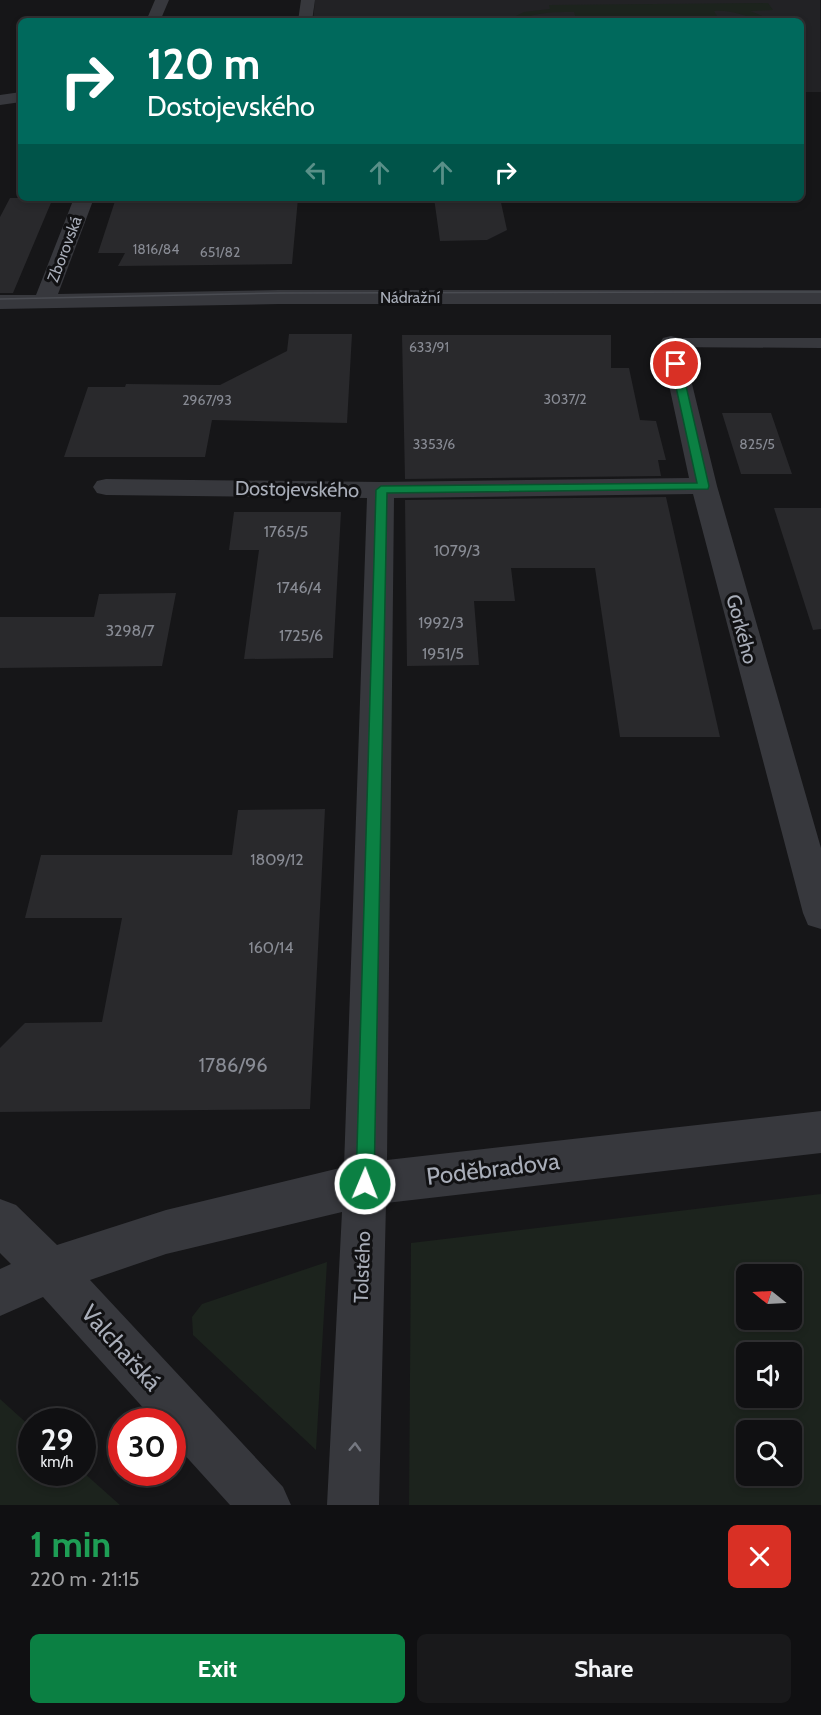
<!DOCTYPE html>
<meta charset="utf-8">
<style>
:root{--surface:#101012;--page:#19191b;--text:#f1f3f6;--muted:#9c9d9f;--line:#303032;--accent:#0b8043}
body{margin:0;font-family:Cabin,sans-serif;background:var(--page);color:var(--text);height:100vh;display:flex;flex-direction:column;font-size:22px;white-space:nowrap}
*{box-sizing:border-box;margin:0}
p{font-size:20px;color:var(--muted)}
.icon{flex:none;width:33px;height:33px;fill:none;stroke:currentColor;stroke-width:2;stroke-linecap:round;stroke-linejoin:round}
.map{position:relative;height:1505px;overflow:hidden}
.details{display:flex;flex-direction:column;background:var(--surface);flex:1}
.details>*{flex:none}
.hud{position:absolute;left:18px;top:18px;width:786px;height:183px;border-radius:9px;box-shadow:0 3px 9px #0003,0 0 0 2px var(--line);background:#00695c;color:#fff;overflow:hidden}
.needle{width:39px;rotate:288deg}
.tools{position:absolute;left:736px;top:1264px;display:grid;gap:12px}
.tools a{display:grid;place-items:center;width:66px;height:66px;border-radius:9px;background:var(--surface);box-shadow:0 3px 9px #0003,0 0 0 2px var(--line);font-size:30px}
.speed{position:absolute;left:18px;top:1408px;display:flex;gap:12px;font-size:30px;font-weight:700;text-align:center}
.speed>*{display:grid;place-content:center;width:78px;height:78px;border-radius:50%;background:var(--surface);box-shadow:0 3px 9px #0003,0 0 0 2px var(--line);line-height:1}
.speed small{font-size:15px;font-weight:400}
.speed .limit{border:9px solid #d22;background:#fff;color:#111}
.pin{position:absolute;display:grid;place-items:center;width:51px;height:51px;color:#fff;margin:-26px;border:3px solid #fff;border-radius:50%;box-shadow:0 2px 6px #0007}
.me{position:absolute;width:66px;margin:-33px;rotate:1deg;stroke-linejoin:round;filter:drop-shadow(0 0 4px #0008)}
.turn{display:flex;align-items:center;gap:21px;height:126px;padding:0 30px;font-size:27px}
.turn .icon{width:78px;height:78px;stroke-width:2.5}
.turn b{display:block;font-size:42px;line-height:51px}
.lanes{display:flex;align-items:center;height:57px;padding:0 30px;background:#0003;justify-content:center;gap:30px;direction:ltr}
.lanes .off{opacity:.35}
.round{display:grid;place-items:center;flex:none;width:63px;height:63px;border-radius:9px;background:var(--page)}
.summary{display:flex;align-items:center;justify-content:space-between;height:102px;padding:0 30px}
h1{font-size:36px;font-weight:700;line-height:45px;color:#1e9e55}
.cta{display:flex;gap:12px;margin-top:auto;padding:12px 30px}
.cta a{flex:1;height:69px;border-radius:9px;background:var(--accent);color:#fff;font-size:24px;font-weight:700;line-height:69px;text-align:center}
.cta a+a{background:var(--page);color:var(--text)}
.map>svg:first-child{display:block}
.built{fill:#222225}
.green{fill:#1c231d;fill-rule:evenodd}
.building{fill:#29292c}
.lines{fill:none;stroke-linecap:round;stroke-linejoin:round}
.lane{fill:#37383d;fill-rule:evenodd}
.street{fill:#37383d;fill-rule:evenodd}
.tram{stroke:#4a4c52;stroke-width:1.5}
.oneway{stroke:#757881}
.route{fill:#0b8043;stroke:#07532c;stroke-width:1.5}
.labels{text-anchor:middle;stroke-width:6;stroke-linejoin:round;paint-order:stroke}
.far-number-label{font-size:14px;fill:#888b94}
.far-street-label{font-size:16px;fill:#a8adb8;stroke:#111113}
.number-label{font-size:16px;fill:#888b94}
.street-label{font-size:20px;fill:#a8adb8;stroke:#111113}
.near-number-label{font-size:20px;fill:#888b94}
.near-street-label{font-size:24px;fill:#a8adb8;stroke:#111113}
</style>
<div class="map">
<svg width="821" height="1505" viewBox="0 0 821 1505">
<rect width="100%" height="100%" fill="#161618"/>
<!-- built -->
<path class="built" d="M 315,0 L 820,0 L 821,92 L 801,92 L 801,21 L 313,21 Z"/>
<!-- green -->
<path class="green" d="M 768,3 L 773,10 L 750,11 L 774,21 C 753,21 735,9 714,11 L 720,21 L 577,21 L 574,12 C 562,12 550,12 539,14 C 527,16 518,21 506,21 L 524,12 L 550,9 L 549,5 Z
M 821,1194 L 821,1505 L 409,1505 L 411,1243 ZM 747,1275 L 792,1275 L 792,1320 L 747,1320 ZM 747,1353 L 792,1353 L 792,1398 L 747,1398 ZM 747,1431 L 792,1431 L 792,1476 L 747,1476 Z
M 327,1262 L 316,1450 L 193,1335 L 192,1317 L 202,1304 Z
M 0,1399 L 31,1427 L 32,1473 L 83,1472 L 120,1505 L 0,1505 Z"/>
<!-- building -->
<path class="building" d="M 10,198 L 53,198 L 13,293 L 0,293 L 0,217 Z
M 116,198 L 298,198 L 292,264 L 118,266 L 125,253 L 98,253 Z
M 434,198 L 500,198 L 507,230 L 487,240 L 440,241 Z
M 289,334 L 352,334 L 347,423 L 212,420 L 205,457 L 64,457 L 88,387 L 125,387 L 126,384 L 220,385 L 287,351 Z
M 402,335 L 611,335 L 611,368 L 629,368 L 640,420 L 656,421 L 666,460 L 658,460 L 661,476 L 405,479 Z
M 722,413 L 771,413 L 792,474 L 741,474 Z
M 666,497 L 720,737 L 620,737 L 595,568 L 511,568 L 515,601 L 474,601 L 479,665 L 407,666 L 405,500 Z
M 774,508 L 821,508 L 821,629 L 813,630 Z
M 234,512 L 341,512 L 333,658 L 244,659 L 259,550 L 229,550 Z
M 176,593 L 162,666 L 0,668 L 0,617 L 94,617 L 99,594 Z
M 325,809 L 310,1109 L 0,1112 L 0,1048 L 25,1023 L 102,1022 L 122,918 L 25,918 L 41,855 L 232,855 L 238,810 Z"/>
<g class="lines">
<!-- lane -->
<path class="lane" d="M 671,338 L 821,338 L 821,348 L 665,347 L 662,343 L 665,339 Z"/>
<!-- street -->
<path class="street" d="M 155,0 L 169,0 L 160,21 L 146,21 Z
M 301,0 L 315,0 L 312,21 L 298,21 Z
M 21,92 L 21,102 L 0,105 L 0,95 Z
M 74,198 L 94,198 L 58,294 L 279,290 L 821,290 L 821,304 L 279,304 L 0,309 L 0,295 L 36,295 Z
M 671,336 L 679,338 L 682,343 L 717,486 L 821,848 L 821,929 L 808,925 L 803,913 L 693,494 L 394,498 L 387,1160 L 821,1111 L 821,1153 L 386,1203 L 379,1505 L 327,1505 L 342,1212 L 166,1254 L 90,1280 L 283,1487 L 291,1505 L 230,1505 L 172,1441 L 172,1422 L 156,1422 L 43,1297 L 0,1316 L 0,1269 L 11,1264 L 0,1253 L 0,1199 L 16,1205 L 57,1245 L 166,1210 L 344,1167 L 367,498 L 106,495 L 97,493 L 93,487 L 97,481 L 106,479 L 381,482 L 689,478 L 660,343 L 663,338 Z"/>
<!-- tram -->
<path class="tram" d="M 0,299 L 280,293 L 821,292"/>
</g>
<!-- one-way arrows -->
<defs><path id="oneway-chevron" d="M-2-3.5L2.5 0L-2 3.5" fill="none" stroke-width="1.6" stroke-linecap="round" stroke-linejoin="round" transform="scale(1.5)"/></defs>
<use class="oneway" href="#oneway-chevron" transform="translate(355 1447) rotate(-88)"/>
<!-- route -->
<path class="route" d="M 676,361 L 681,364 L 709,486 L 708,489 L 387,493 L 374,1184 L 372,1190 L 365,1193 L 359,1190 L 356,1184 L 376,490 L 381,486 L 697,483 L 671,364 Z"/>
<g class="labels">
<!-- far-number labels -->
<g class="far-number-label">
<text x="156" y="254">1816/84</text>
<text x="220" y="257">651/82</text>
<text x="429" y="352">633/91</text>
<text x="565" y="404">3037/2</text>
<text x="207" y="405">2967/93</text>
<text x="434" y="449">3353/6</text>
<text x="757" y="449">825/5</text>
</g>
<!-- far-street labels -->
<g class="far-street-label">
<text transform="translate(64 249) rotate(-69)" y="6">Zborovská</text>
<text x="410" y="303">Nádražní</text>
</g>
<!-- number labels -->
<g class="number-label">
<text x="286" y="537">1765/5</text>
<text x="457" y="556">1079/3</text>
<text x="299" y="593">1746/4</text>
<text x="441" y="628">1992/3</text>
<text x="130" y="636">3298/7</text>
<text x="301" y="641">1725/6</text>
<text x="443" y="659">1951/5</text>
<text x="277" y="865">1809/12</text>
<text x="271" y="953">160/14</text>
</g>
<!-- street labels -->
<g class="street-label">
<text transform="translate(297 489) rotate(1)" y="7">Dostojevského</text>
<text transform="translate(742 629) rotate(75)" y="7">Gorkého</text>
<text transform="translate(362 1267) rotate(-88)" y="7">Tolstého</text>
</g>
<!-- near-number labels -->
<g class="near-number-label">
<text x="233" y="1072">1786/96</text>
</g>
<!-- near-street labels -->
<g class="near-street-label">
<text transform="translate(493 1169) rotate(-7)" y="8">Poděbradova</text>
<text transform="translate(121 1348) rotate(48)" y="8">Valchařská</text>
</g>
</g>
</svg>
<div class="tools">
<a><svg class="needle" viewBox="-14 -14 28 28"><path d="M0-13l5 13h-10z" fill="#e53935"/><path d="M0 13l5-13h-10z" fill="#9c9d9f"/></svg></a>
<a><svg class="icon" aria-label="sound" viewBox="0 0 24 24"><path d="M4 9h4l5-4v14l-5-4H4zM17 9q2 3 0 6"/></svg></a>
<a><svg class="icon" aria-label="search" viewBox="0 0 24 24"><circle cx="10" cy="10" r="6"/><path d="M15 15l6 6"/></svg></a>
</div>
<div class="speed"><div>29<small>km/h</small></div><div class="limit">30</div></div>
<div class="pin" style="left:676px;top:364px;background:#d93025"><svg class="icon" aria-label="arrive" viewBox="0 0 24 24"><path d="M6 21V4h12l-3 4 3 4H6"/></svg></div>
<svg class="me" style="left:365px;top:1184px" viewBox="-20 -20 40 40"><circle r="17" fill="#0b8043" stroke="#fff" stroke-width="3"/><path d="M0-11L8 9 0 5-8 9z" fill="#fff"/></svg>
<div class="hud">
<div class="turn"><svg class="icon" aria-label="right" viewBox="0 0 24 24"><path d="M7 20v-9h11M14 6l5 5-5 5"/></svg><div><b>120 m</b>Dostojevského</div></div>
<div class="lanes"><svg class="icon off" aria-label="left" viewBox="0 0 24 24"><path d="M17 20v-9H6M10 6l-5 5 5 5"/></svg><svg class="icon off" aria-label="ahead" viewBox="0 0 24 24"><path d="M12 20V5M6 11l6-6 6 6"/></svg><svg class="icon off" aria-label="ahead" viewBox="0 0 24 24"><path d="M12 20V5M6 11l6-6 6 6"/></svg><svg class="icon" aria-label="right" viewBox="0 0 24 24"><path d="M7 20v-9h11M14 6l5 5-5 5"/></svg></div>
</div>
</div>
<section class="details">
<div class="summary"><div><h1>1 min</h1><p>220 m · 21:15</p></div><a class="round" style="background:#d93025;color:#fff"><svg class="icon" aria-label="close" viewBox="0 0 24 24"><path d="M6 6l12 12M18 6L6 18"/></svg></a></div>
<div class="cta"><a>Exit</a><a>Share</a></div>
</section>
